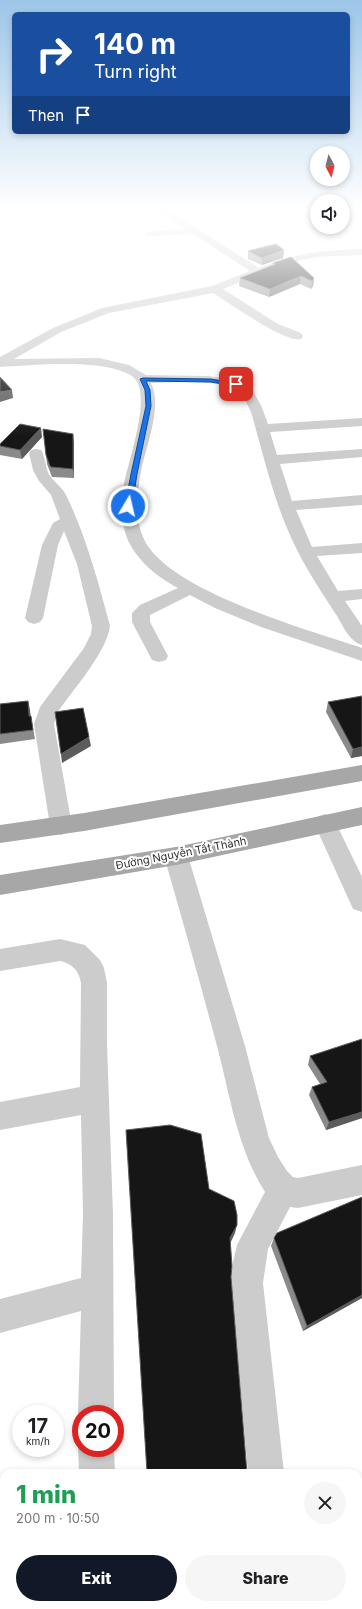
<!DOCTYPE html>
<meta charset="utf-8">
<style>
:root{--surface:#fff;--page:#f6f6f6;--text:#202124;--muted:#757577;--accent:#111827}
body{margin:0;font-family:Inter,sans-serif;background:var(--page);color:var(--text);height:100vh;display:flex;flex-direction:column;font-size:15px;white-space:nowrap}
*{box-sizing:border-box;margin:0}
p{font-size:13px;color:var(--muted)}
.icon{flex:none;width:22px;height:22px;fill:none;stroke:currentColor;stroke-width:2;stroke-linecap:round;stroke-linejoin:round}
.map{position:relative;flex:1;overflow:hidden}
.drawer{position:absolute;left:0px;top:1469px;width:362px;height:140px;display:flex;flex-direction:column;background:var(--surface);border-radius:12px 12px 0 0;box-shadow:0 2px 6px #0003}
.drawer>*{flex:none}
.banner{position:absolute;left:12px;top:12px;width:338px;height:122px;border-radius:6px;box-shadow:0 2px 6px #0003;background:#1a4fa0;color:#fff;overflow:hidden}
.needle{width:26px;rotate:173deg}
.tools{position:absolute;left:310px;top:146px;display:grid;gap:8px}
.tools a{display:grid;place-items:center;width:40px;height:40px;border-radius:50%;background:var(--surface);box-shadow:0 2px 6px #0003;font-size:20px}
.speed{position:absolute;left:12px;top:1405px;display:flex;gap:8px;font-size:20px;font-weight:700;text-align:center}
.speed>*{display:grid;place-content:center;width:52px;height:52px;border-radius:50%;background:var(--surface);box-shadow:0 2px 6px #0003;line-height:1}
.speed small{font-size:10px;font-weight:400}
.speed .limit{border:6px solid #d22;background:#fff;color:#111}
.pin{position:absolute;display:grid;place-items:center;width:34px;height:34px;color:#fff;margin:-17px;border-radius:8px;box-shadow:0 2px 6px #0006}
.me{position:absolute;width:44px;margin:-22px;rotate:9deg;stroke-linejoin:round;filter:drop-shadow(0 0 3px #0008)}
.turn{display:flex;align-items:center;gap:14px;height:84px;padding:0 16px;font-size:18px}
.turn .icon{width:52px;height:52px;stroke-width:2.5}
.turn b{display:block;font-size:28px;line-height:34px}
.then{display:flex;align-items:center;height:38px;padding:0 16px;background:#0003;gap:8px;font-size:15px}
.round{display:grid;place-items:center;flex:none;width:42px;height:42px;border-radius:21px;background:var(--page)}
.summary{display:flex;align-items:center;justify-content:space-between;height:68px;padding:0 16px}
h1{font-size:24px;font-weight:800;line-height:30px;color:#1e9e55}
.cta{display:flex;gap:8px;margin-top:auto;padding:8px 16px}
.cta a{flex:1;height:46px;border-radius:24px;background:var(--accent);color:#fff;font-size:16px;font-weight:800;line-height:46px;text-align:center}
.cta a+a{background:var(--page);color:var(--text)}
.map>svg:first-child{display:block}
.lines{fill:none;stroke-linecap:round;stroke-linejoin:round}
.minor{fill:#ccc;fill-rule:evenodd}
.major{fill:#a7a7a7;fill-rule:evenodd}
.wall{fill:#8a8a8a}
.shaded-wall{fill:#5c5c5c}
.building{fill:#161616;stroke:#5c5c5c}
.route{fill:#1a73e8;stroke:#114b97}
.labels{text-anchor:middle;stroke-width:4;stroke-linejoin:round;paint-order:stroke}
.street-label{font-size:11px;fill:#2f2f2f;stroke:#fff}
</style>
<div class="map">
<svg width="362" height="1609" viewBox="0 0 362 1609">
<rect width="100%" height="100%" fill="#fff"/>
<g class="lines">
<!-- minor -->
<path class="minor" d="M 158,211 L 169,211 L 259,268 C 296,253 323,250 362,249 L 362,255 C 344,256 325,255 307,259 C 278,264 250,279 223,289 L 278,324 L 301,333 L 303,336 L 301,339 C 285,343 229,303 213,293 L 109,313 L 61,332 L 14,359 L 99,358 L 129,365 L 146,375 L 209,376 L 238,381 L 246,384 L 255,395 L 261,405 L 268,424 L 362,418 L 362,426 L 270,432 L 277,455 L 362,449 L 362,457 L 280,464 L 292,501 L 362,495 L 362,505 L 296,510 L 312,547 L 362,543 L 362,553 L 317,556 L 338,591 L 362,589 L 362,599 L 345,601 L 362,626 L 362,645 C 350,642 343,626 337,616 C 318,587 299,558 286,526 C 271,489 262,450 251,412 C 247,404 244,396 238,391 C 223,379 170,382 151,383 C 163,405 146,447 141,471 C 137,493 134,516 143,537 C 164,590 309,630 362,648 L 362,661 L 261,627 L 215,608 L 190,595 L 150,615 L 150,622 L 168,656 L 166,660 L 159,662 L 152,660 L 132,622 L 132,613 L 140,605 L 178,588 C 156,576 137,561 127,538 C 121,523 121,505 123,490 C 126,465 155,393 132,376 C 104,358 34,365 0,367 L 0,357 L 53,328 L 102,308 L 212,286 L 250,271 L 193,234 L 148,236 L 146,234 L 151,231 L 185,229 Z
M 36,449 L 41,450 C 46,458 45,468 50,476 C 55,483 62,487 66,495 C 86,536 98,581 110,626 C 107,652 72,691 57,713 L 54,724 L 72,826 L 69,832 L 61,835 L 53,832 L 50,826 L 34,724 L 40,707 L 84,648 L 91,634 L 92,626 L 77,564 L 64,531 L 58,545 L 43,618 L 40,622 L 34,624 L 28,622 L 25,618 L 42,545 L 53,523 L 60,519 L 51,495 L 39,481 L 33,470 L 29,453 L 31,450 Z
M 325,814 L 333,817 L 362,877 L 362,912 L 353,909 L 314,823 L 317,817 Z
M 176,847 L 184,849 L 188,856 L 245,1046 L 269,1138 L 278,1157 L 287,1171 L 293,1177 L 298,1178 L 362,1165 L 362,1195 L 298,1208 L 290,1207 L 268,1249 L 263,1283 L 284,1473 L 248,1473 L 231,1283 L 233,1262 L 237,1245 L 265,1192 C 237,1148 230,1095 217,1046 C 200,982 182,919 164,856 L 168,849 Z
M 60,939 L 85,945 L 100,960 L 104,968 L 107,983 L 107,1044 L 113,1215 L 114,1414 L 81,1414 L 81,1420 L 78,1414 L 81,1311 L 0,1333 L 0,1299 L 81,1278 L 83,1215 L 81,1115 L 0,1130 L 0,1102 L 80,1087 L 81,983 C 79,971 73,964 60,961 L 0,971 L 0,949 Z
M 81,1441 L 81,1448 L 114,1448 L 115,1473 L 79,1473 L 78,1448 Z
M 78,1605 L 118,1605 L 118,1609 L 78,1609 Z
M 230,1605 L 270,1605 L 268,1609 L 228,1609 Z"/>
<!-- major -->
<path class="major" d="M 362,765 L 362,781 L 84,831 L 0,843 L 0,825 L 84,813 Z
M 362,807 L 362,825 L 176,865 L 0,895 L 0,875 L 176,847 Z"/>
</g>
<!-- wall -->
<path class="wall" d="M 284,250 L 283,258 L 262,265 L 248,259 L 248,251 Z
M 273,263 L 314,278 L 313,286 L 311,289 L 300,284 L 269,297 L 239,286 L 240,278 L 273,265 Z
M 42,437 L 22,459 L 0,455 L 0,444 Z
M 74,443 L 74,478 L 52,477 L 47,464 L 46,455 Z
M 28,701 L 35,739 L 0,744 L 0,704 Z
M 328,702 L 362,756 L 351,758 L 326,712 Z
M 310,1056 L 362,1118 L 326,1130 L 309,1095 L 312,1087 L 320,1084 L 308,1065 Z
M 274,1238 L 362,1298 L 303,1331 L 271,1246 Z"/>
<!-- shaded-wall -->
<path class="shaded-wall" d="M 284,250 L 283,258 L 262,265 L 262,258 Z
M 301,276 L 300,284 L 269,297 L 270,289 Z
M 314,278 L 313,286 L 311,289 L 312,281 Z
M 12,390 L 13,398 L 0,402 L 0,392 Z
M 41,428 L 42,437 L 22,459 L 20,450 Z
M 73,434 L 74,443 L 74,478 L 73,469 Z
M 28,701 L 30,710 L 31,726 L 29,716 Z
M 89,737 L 91,746 L 62,763 L 61,754 Z
M 362,747 L 362,756 L 351,758 L 353,749 Z
M 362,1112 L 362,1118 L 326,1130 L 329,1122 Z
M 237,1225 L 235,1233 L 229,1246 L 230,1238 Z
M 362,1295 L 362,1298 L 303,1331 L 307,1326 Z"/>
<!-- building -->
<path class="building" d="M 276,244 L 284,250 L 262,258 L 248,251 Z
M 291,257 L 314,278 L 312,281 L 301,276 L 270,289 L 240,278 L 276,264 L 273,263 Z
M 0,377 L 12,390 L 0,392 Z
M 20,424 L 41,428 L 20,450 L 0,446 L 0,444 Z
M 43,429 L 73,434 L 73,469 L 51,467 L 50,466 L 46,455 Z
M 362,696 L 362,747 L 353,749 L 328,702 Z
M 28,701 L 29,716 L 31,716 L 33,730 L 0,734 L 0,704 Z
M 83,708 L 89,737 L 61,754 L 55,712 Z
M 362,1039 L 362,1112 L 329,1122 L 312,1087 L 327,1082 L 310,1056 Z
M 170,1125 L 201,1134 L 209,1189 L 234,1201 L 237,1215 L 237,1225 L 230,1238 L 232,1266 L 231,1277 L 247,1473 L 147,1473 L 126,1130 Z
M 362,1197 L 362,1295 L 307,1326 L 274,1238 L 277,1233 Z"/>
<!-- sky -->
<linearGradient id="sky" x2="0" y2="1"><stop stop-color="#9cc6e8"/><stop offset="0.48" stop-color="#fff"/><stop offset="1" stop-color="#fff" stop-opacity="0"/></linearGradient>
<rect width="362" height="436" fill="url(#sky)"/>
<!-- route -->
<path class="route" d="M 143,378 L 211,379 L 239,384 L 236,386 L 211,382 L 146,381 L 150,390 L 151,406 L 137,474 L 132,506 L 128,508 L 125,506 L 131,474 L 146,406 L 145,390 L 140,379 Z"/>
<g class="labels">
<!-- street labels -->
<g class="street-label">
<text transform="translate(181 853) rotate(-11)" y="4">Đường Nguyễn Tất Thành</text>
</g>
</g>
</svg>
<div class="tools">
<a><svg class="needle" viewBox="-14 -14 28 28"><path d="M0-13l5 13h-10z" fill="#e53935"/><path d="M0 13l5-13h-10z" fill="#757577"/></svg></a>
<a><svg class="icon" aria-label="sound" viewBox="0 0 24 24"><path d="M4 9h4l5-4v14l-5-4H4zM17 9q2 3 0 6"/></svg></a>
</div>
<div class="speed"><div>17<small>km/h</small></div><div class="limit">20</div></div>
<div class="pin" style="left:236px;top:384px;background:#d93025"><svg class="icon" aria-label="arrive" viewBox="0 0 24 24"><path d="M6 21V4h12l-3 4 3 4H6"/></svg></div>
<svg class="me" style="left:128px;top:506px" viewBox="-20 -20 40 40"><circle r="17" fill="#1a73e8" stroke="#fff" stroke-width="3"/><path d="M0-11L8 9 0 5-8 9z" fill="#fff"/></svg>
<div class="banner">
<div class="turn"><svg class="icon" aria-label="right" viewBox="0 0 24 24"><path d="M7 20v-9h11M14 6l5 5-5 5"/></svg><div><b>140 m</b>Turn right</div></div>
<div class="then">Then<svg class="icon" aria-label="arrive" viewBox="0 0 24 24"><path d="M6 21V4h12l-3 4 3 4H6"/></svg></div>
</div>
<section class="drawer">
<div class="summary"><div><h1>1 min</h1><p>200 m · 10:50</p></div><a class="round"><svg class="icon" aria-label="close" viewBox="0 0 24 24"><path d="M6 6l12 12M18 6L6 18"/></svg></a></div>
<div class="cta"><a>Exit</a><a>Share</a></div>
</section>
</div>
